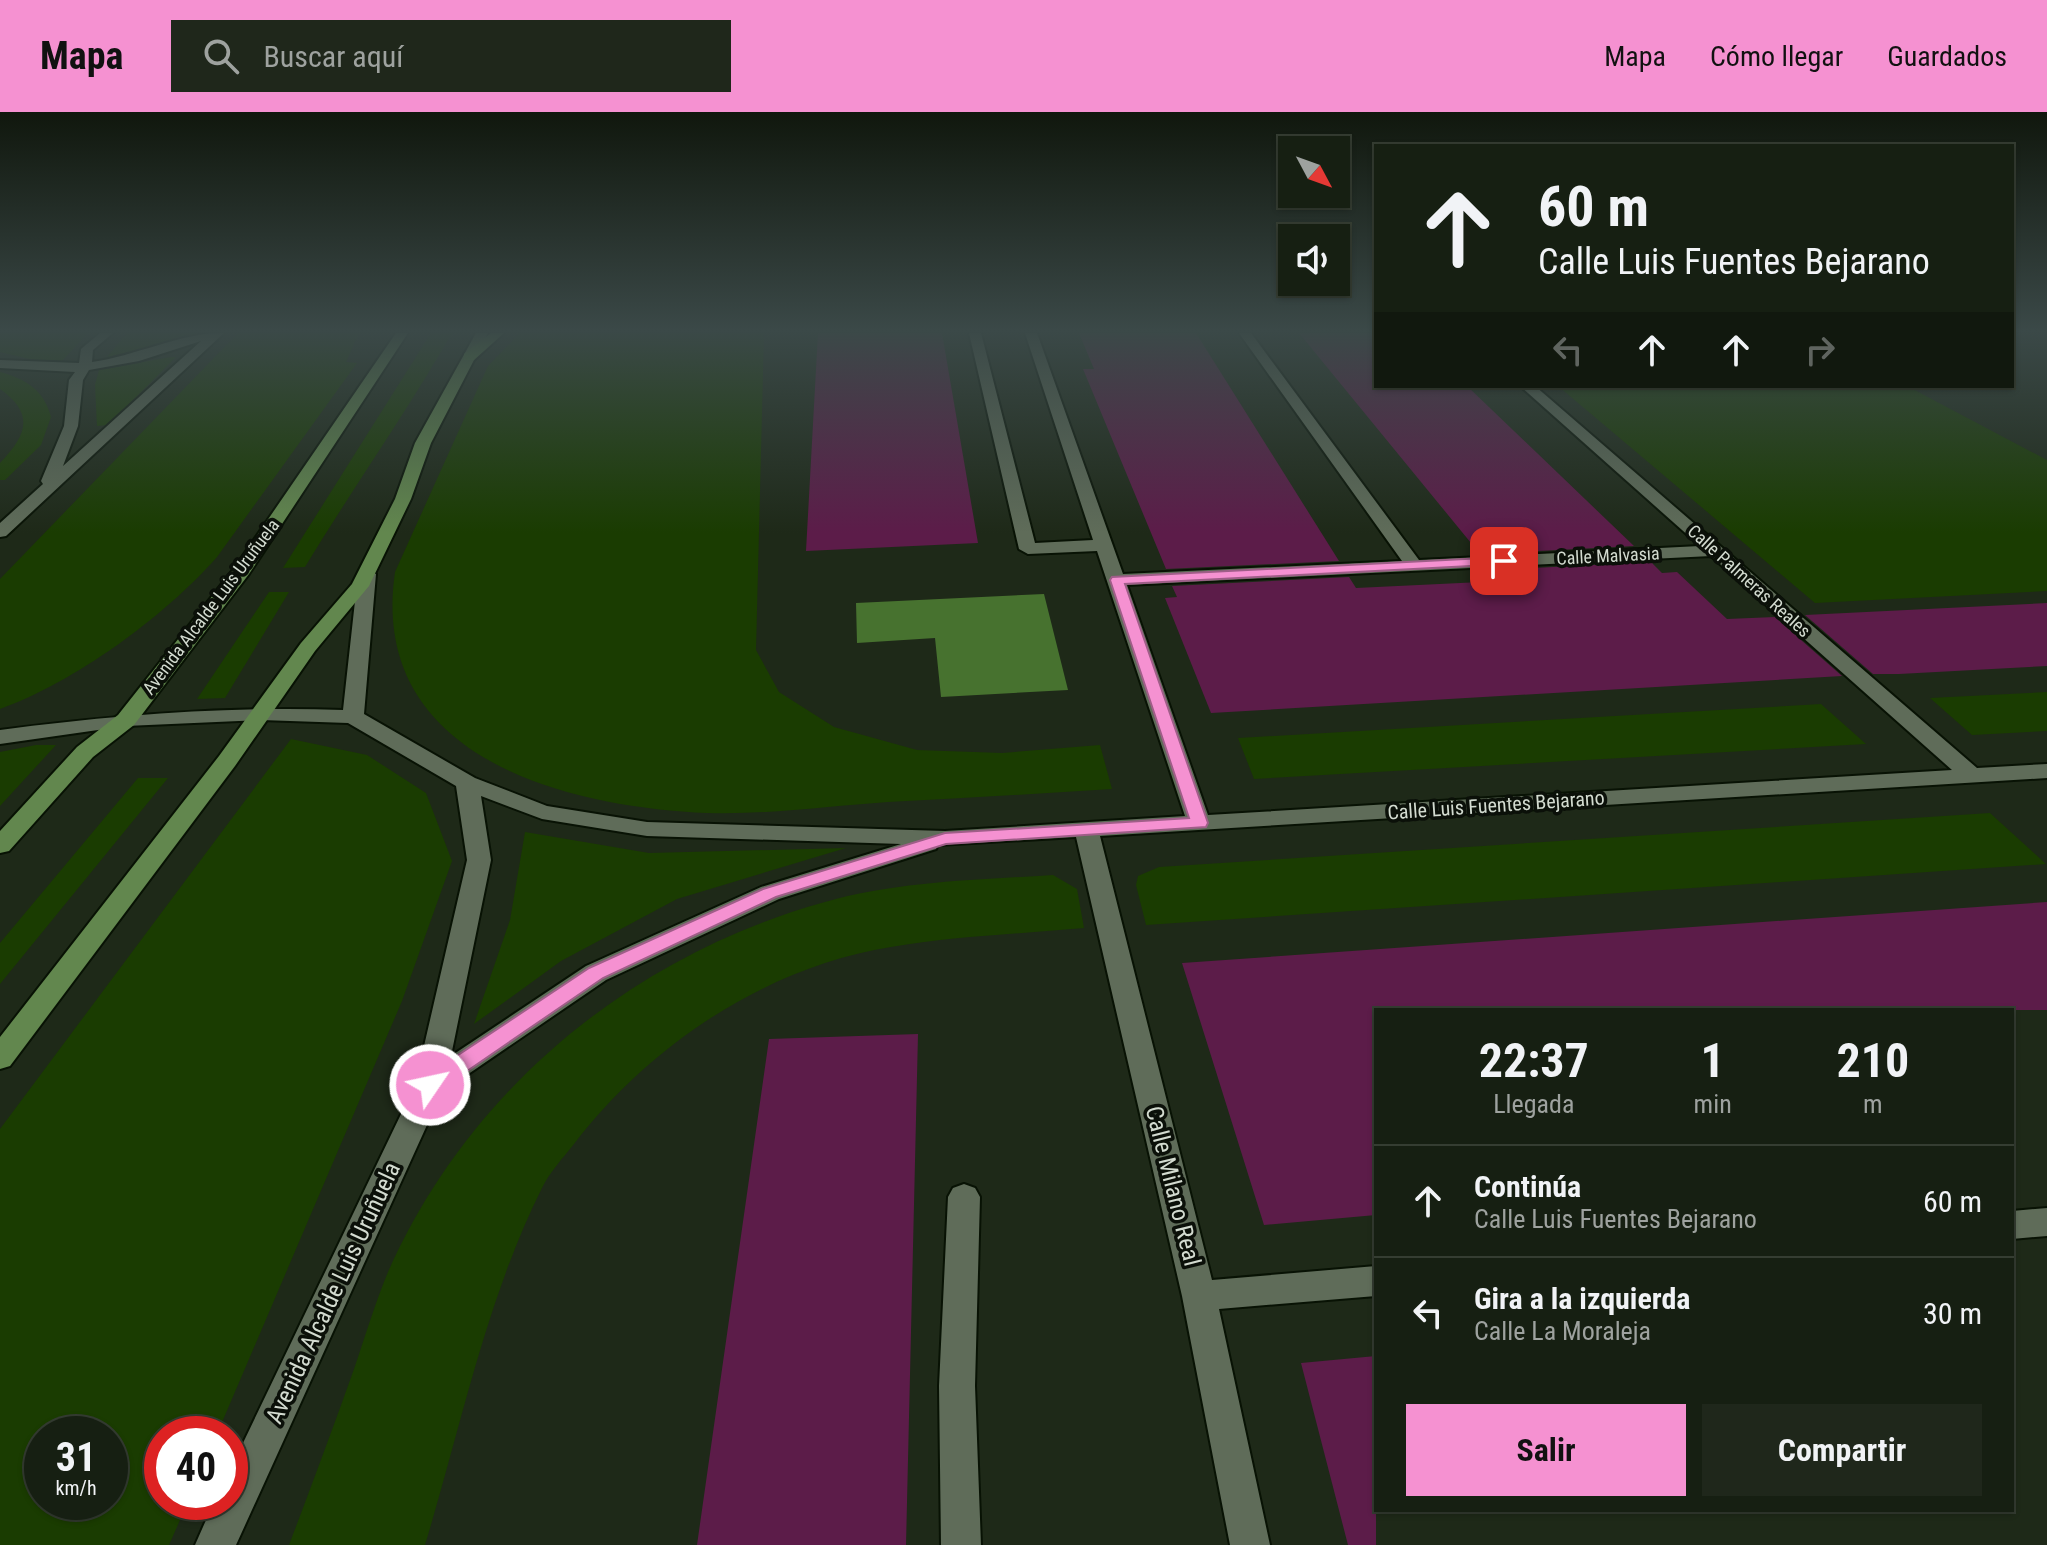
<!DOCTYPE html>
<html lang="es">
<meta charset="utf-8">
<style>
:root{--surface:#161f12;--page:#1f271b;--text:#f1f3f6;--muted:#9ea29f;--line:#353d32;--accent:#f591d1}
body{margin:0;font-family:"Roboto Condensed",sans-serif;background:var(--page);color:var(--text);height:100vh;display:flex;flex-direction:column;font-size:30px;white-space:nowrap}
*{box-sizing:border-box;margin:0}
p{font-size:26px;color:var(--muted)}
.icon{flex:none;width:44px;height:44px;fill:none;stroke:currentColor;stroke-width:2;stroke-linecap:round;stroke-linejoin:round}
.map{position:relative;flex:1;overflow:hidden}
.sheet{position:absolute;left:1374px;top:896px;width:640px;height:504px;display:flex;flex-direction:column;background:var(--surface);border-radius:0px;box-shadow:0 2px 6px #0004,0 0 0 2px var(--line)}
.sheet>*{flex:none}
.banner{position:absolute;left:1374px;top:32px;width:640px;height:244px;border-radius:0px;box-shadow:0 2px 6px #0004,0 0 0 2px var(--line);background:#161f12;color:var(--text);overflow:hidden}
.needle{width:52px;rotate:131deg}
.fabs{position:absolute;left:1278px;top:24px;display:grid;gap:16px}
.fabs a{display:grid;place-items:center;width:72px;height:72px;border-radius:0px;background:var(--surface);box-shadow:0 2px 6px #0004,0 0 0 2px var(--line);font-size:40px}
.speed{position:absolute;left:24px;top:1304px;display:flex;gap:16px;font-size:40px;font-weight:700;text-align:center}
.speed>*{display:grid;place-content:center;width:104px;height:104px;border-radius:50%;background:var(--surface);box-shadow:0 2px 6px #0004,0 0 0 2px var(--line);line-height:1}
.speed small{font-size:20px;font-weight:400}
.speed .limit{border:12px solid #d22;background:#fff;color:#111}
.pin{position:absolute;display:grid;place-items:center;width:68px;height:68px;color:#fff;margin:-34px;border-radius:16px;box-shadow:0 4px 12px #0006}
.me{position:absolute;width:88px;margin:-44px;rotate:56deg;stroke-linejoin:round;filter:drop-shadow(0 0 6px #0008)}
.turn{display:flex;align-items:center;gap:28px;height:168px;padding:0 32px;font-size:36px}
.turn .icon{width:104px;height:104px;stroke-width:2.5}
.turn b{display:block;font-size:56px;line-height:68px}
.lanes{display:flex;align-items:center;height:76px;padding:0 32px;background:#0003;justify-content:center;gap:40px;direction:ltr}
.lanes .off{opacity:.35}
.eta{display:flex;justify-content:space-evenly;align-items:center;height:136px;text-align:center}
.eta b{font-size:48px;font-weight:700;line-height:56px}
.primary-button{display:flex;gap:16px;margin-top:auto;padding:16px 32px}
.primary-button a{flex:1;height:92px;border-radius:0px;background:var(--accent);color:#111;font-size:32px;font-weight:700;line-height:92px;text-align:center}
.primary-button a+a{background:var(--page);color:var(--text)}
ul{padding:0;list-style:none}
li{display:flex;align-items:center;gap:24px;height:112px;padding:0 32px;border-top:2px solid var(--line)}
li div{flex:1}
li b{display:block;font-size:30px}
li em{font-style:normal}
header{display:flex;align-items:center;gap:48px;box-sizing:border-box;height:112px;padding:0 40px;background:var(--accent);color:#111}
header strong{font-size:38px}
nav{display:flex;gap:44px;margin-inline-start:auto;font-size:28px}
.search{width:560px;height:72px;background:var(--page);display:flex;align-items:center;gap:20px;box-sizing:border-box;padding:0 28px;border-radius:0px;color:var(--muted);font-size:30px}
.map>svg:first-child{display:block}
.green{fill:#1a3c01;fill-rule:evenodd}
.water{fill:#47722f}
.building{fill:#5c1c49}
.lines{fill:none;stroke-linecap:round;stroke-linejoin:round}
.minor-casing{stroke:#081204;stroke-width:4}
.major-casing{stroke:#081204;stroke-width:4}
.highway-casing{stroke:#081204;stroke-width:4}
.minor{fill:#5f6c59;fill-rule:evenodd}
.major{fill:#62874e;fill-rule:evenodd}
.highway{fill:#649947;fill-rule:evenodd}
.route{fill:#f591d1;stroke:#9f5e88;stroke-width:2}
.labels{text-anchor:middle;stroke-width:7;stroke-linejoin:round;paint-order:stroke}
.far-street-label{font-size:18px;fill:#d3dbd0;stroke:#0b1009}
.street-label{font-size:20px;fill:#d3dbd0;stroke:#0b1009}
.near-street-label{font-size:24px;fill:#d3dbd0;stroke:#0b1009}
</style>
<header>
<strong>Mapa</strong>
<div class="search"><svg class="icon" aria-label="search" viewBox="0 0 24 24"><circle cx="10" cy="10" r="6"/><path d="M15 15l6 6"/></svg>Buscar aquí</div>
<nav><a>Mapa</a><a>Cómo llegar</a><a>Guardados</a></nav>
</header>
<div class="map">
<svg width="2047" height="1433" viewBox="0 0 2047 1433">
<rect width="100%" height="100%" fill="#1e2918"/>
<!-- green -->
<path class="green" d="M 0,221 L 88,221 L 61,250 L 51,252 L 0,240 Z
M 127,221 L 197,221 L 178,229 L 107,245 Z
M 238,221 L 359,221 L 346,250 L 357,251 L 217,445 C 164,505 75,570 0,597 L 0,467 Z
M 431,221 L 452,221 C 406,301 353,376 305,455 L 283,456 Z
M 520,221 L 764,221 L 756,538 L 779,580 L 834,615 L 917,638 L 1002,641 L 1100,633 L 1112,677 C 1037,682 963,686 888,690 C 829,694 767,703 707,701 C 563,695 368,644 395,460 L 488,254 Z
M 171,245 L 176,245 L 108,313 L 97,314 L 95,273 L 99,258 Z
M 0,260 C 26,267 44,278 51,305 L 41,333 L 5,368 L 0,368 L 0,351 C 27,323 35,302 0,277 Z
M 1558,274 L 1907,274 L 2047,348 L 2047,479 L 1815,491 Z
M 269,480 L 289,480 L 225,586 L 197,587 Z
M 2047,580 L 2047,619 L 1972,623 L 1930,586 Z
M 1821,592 L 1866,632 L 1254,667 L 1238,626 Z
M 291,627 L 367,643 L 426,681 L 452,749 L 402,889 L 217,1322 L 162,1322 L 162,1390 L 188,1390 L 169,1433 L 0,1433 L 0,1017 ZM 42,1322 L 110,1322 L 110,1390 L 42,1390 Z
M 36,633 L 56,633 L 0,694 L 0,640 Z
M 138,666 L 168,666 L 0,872 L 0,831 Z
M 1990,701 L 2046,752 L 1146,813 L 1136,773 L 1138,764 L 1159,755 Z
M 525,720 L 649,741 L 846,736 L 677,787 L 561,849 L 474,912 L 510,808 Z
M 1053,763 L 1077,777 L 1084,816 C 1020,822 954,824 891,835 C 766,855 650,933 574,1032 C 563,1046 549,1061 542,1076 C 486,1188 461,1314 425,1433 L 289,1433 C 311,1375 333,1316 354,1257 C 365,1225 375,1191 388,1160 C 469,977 633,843 825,790 C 900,769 977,768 1053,763 Z"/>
<!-- water -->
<path class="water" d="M 1044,482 L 1068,578 L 941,585 L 935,526 L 857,531 L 856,491 Z"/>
<!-- building -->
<path class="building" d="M 818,221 L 942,221 L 978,431 L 806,439 Z
M 1079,221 L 1196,221 L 1339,449 L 1166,457 L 1083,257 L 1094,257 Z
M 1299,221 L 1376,221 L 1376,274 L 1467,274 L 1634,434 L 1480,442 Z
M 1651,450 L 1662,461 L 1677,460 L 1727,507 L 1775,505 L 1842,564 L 1211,601 L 1165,486 L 1177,485 L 1172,474 L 1349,465 L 1356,476 L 1502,469 L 1493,458 Z
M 2047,491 L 2047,554 L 1899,562 L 1873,562 L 1805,503 Z
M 2047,790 L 2047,898 L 1376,898 L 1376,1103 L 1264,1113 L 1182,851 Z
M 918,922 L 906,1433 L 697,1433 L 769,927 Z
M 1376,1244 L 1376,1433 L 1348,1433 L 1301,1251 Z"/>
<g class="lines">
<defs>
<path id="minor" d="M 100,221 L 113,221 L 93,238 L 92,250 C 135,244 186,219 224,221 L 6,424 L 0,425 L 0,411 L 43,372 L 41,369 L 64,314 L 69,268 L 75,260 L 0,256 L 0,248 L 79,251 L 81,237 ZM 201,229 L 63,354 L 78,314 L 83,268 L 89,258 L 139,249 Z
M 969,221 L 981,221 L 1035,431 L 1093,428 L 1025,221 L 1037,221 L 1123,462 L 1402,449 L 1239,221 L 1251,221 L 1419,448 L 1700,434 L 1520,274 L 1535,274 L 1977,656 L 2047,652 L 2047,666 L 1100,724 L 1212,1168 L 1376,1154 L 1376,1184 L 1219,1197 L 1270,1433 L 1230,1433 L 1182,1184 L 1076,725 L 938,733 L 936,737 L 779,787 L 606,868 L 442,980 L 236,1433 L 195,1433 L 214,1390 L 230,1390 L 230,1358 L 415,973 L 467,748 L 456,674 L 348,611 L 261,608 L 126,614 L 0,632 L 0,618 C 116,603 226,594 343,598 L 358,462 L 367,457 L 376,462 L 364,602 L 475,666 L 547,694 L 647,710 L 945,719 L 1185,704 L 1097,439 L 1028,442 L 1019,437 ZM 1711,444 L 1952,658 L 1208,703 L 1127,473 ZM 481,684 L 542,707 L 647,724 L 901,732 L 761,775 L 586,854 L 451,944 L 491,748 Z
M 964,1072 L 975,1076 L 980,1085 L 975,1274 L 981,1433 L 941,1433 L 939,1274 L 948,1085 L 953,1076 Z
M 2047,1096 L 2047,1124 L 2012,1127 L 2012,1099 Z"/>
<path id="major" d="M 396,221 L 408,221 L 249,462 L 134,613 L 93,645 L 9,739 L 0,741 L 0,719 L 77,635 L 118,603 L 236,454 Z
M 476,221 L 488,221 L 431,331 L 411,387 L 369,474 L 315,539 L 235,654 L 10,954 L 0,957 L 0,925 L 219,644 L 301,531 L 352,472 L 395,387 L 415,331 Z"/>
<path id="highway" d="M 491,221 L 504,221 L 474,248 L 464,248 L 464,242 Z"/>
</defs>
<!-- minor casing -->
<use href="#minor" class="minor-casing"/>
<!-- major casing -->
<use href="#major" class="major-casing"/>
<!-- highway casing -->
<use href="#highway" class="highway-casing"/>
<!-- minor -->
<use href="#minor" class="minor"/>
<!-- major -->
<use href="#major" class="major"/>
<!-- highway -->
<use href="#highway" class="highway"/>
</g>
<!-- sky -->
<linearGradient id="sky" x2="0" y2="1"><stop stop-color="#10170d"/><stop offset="0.52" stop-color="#3b4948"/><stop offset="1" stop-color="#3b4948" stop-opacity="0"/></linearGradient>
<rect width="2047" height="421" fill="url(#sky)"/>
<!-- route -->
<path class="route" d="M 1504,445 L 1509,446 L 1509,452 L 1125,472 L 1208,711 L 1206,715 L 946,732 L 776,785 L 603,866 L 438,979 L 422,979 L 419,973 L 422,967 L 589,856 L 763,777 L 945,721 L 1189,706 L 1110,468 L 1112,465 Z"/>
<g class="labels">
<!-- far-street labels -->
<g class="far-street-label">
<text transform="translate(1608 444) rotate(-3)" y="6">Calle Malvasia</text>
<text transform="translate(1749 469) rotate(42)" y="6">Calle Palmeras Reales</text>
<text transform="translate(211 495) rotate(-53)" y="6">Avenida Alcalde Luis Uruñuela</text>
</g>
<!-- street labels -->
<g class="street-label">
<text transform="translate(1496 693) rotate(-4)" y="7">Calle Luis Fuentes Bejarano</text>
</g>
<!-- near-street labels -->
<g class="near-street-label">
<text transform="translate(1173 1074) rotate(76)" y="8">Calle Milano Real</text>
<text transform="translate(333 1181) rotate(-65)" y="8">Avenida Alcalde Luis Uruñuela</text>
</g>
</g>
</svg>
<div class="fabs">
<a><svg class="needle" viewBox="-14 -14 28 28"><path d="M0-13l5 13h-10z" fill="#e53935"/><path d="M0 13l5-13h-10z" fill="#9ea29f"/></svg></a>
<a><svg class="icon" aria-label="sound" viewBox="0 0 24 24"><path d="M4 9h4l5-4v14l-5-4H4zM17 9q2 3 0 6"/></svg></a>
</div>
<div class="speed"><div>31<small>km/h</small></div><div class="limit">40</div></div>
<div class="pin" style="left:1504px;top:449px;background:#d93025"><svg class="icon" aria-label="arrive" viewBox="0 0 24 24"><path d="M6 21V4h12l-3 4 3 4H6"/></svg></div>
<svg class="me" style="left:430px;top:973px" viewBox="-20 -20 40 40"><circle r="17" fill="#f591d1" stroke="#fff" stroke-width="3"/><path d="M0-11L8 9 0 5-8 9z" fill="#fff"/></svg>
<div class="banner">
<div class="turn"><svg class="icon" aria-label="ahead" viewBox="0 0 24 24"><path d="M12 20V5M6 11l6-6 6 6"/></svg><div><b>60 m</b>Calle Luis Fuentes Bejarano</div></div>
<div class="lanes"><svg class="icon off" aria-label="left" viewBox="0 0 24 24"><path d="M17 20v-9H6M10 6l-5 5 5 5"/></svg><svg class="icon" aria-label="ahead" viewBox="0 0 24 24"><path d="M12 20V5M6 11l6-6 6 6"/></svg><svg class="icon" aria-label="ahead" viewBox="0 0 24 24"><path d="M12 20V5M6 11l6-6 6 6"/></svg><svg class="icon off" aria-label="right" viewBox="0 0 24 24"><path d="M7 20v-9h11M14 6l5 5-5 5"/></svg></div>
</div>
<section class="sheet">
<div class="eta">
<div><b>22:37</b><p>Llegada</p></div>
<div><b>1</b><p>min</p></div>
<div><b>210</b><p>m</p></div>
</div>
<ul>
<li><svg class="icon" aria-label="ahead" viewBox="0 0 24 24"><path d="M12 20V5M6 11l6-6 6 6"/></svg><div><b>Continúa</b><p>Calle Luis Fuentes Bejarano</p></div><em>60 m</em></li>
<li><svg class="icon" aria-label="left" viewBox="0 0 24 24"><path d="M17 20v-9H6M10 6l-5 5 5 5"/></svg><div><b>Gira a la izquierda</b><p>Calle La Moraleja</p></div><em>30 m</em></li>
</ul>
<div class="primary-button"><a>Salir</a><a>Compartir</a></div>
</section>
</div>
